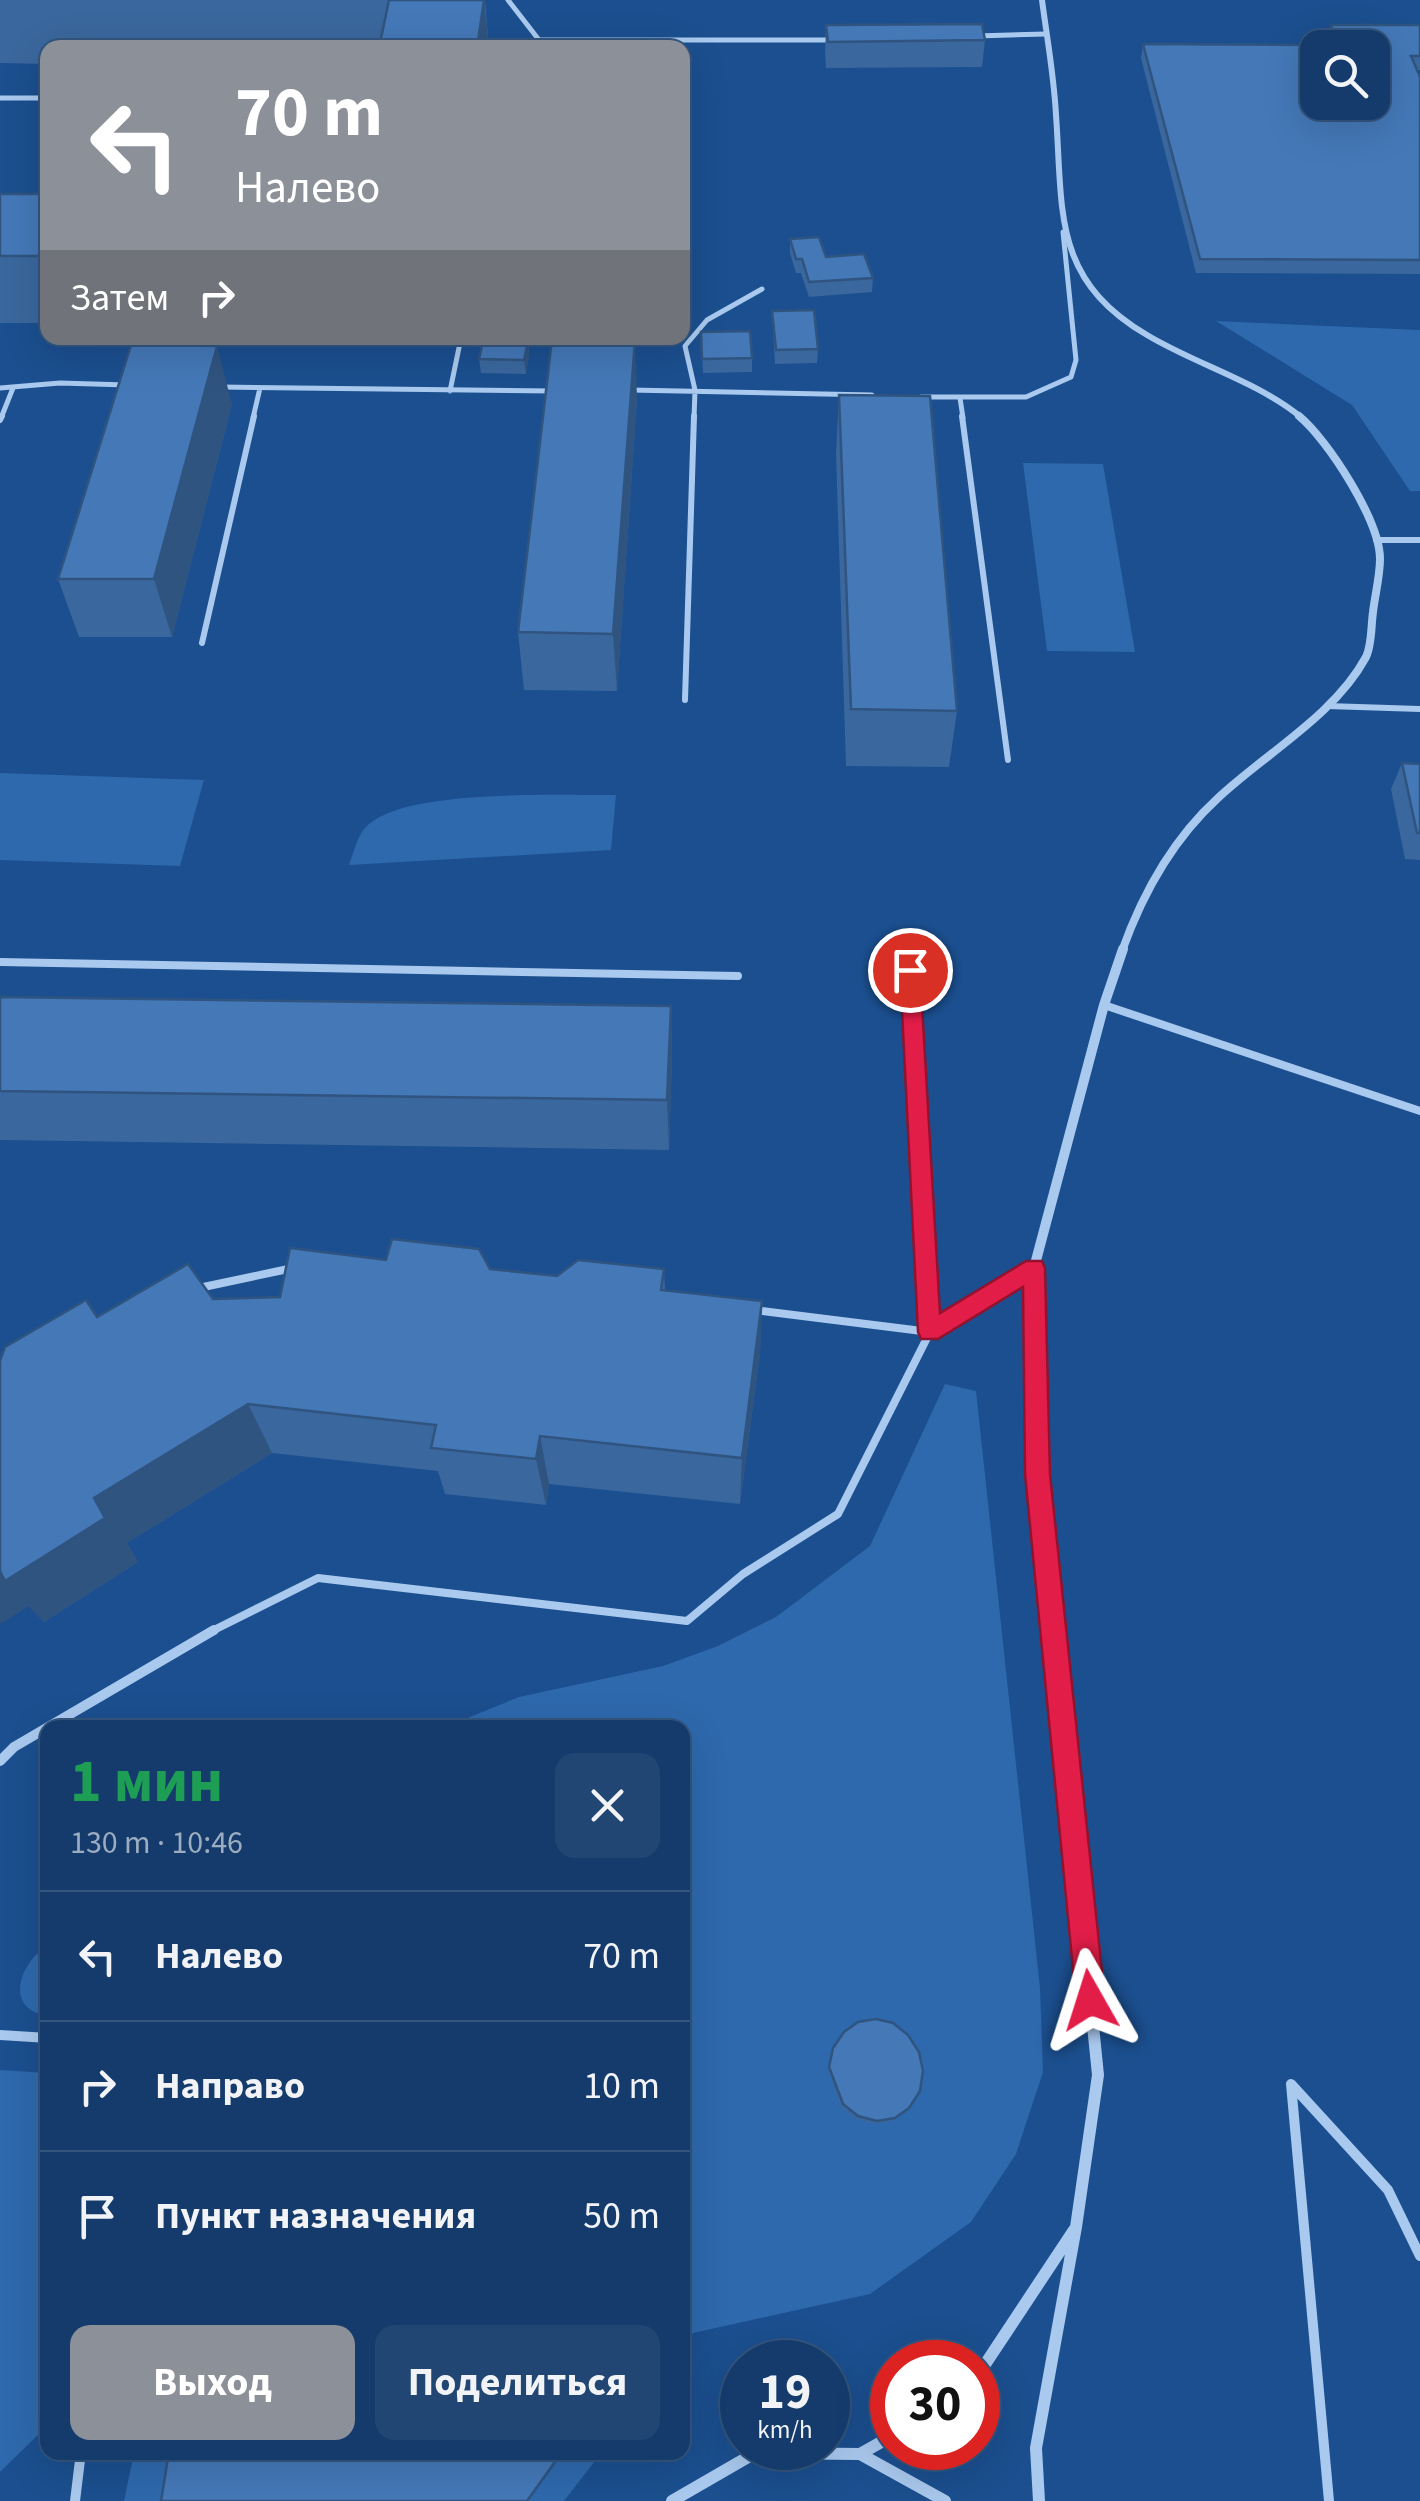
<!DOCTYPE html>
<html lang="ru">
<meta charset="utf-8">
<style>
:root{--surface:#143b6b;--page:#214673;--text:#f1f3f6;--muted:#9dadc1;--line:#33557e;--accent:#8c9099}
body{margin:0;font-family:"Source Sans 3",sans-serif;background:var(--page);color:var(--text);height:100vh;display:flex;flex-direction:column;font-size:38px;white-space:nowrap}
*{box-sizing:border-box;margin:0}
p{font-size:32px;color:var(--muted)}
.icon{flex:none;width:55px;height:55px;fill:none;stroke:currentColor;stroke-width:2;stroke-linecap:round;stroke-linejoin:round}
.map{position:relative;flex:1;overflow:hidden}
.sheet{position:absolute;left:40px;top:1720px;width:650px;height:740px;display:flex;flex-direction:column;background:var(--surface);border-radius:20px;box-shadow:0 10px 40px #0002,0 0 0 2px var(--line)}
.sheet>*{flex:none}
.hud{position:absolute;left:40px;top:40px;width:650px;height:305px;border-radius:20px;box-shadow:0 10px 40px #0002,0 0 0 2px var(--line);background:#8c9099;color:#fff;overflow:hidden}
.tools{position:absolute;left:1300px;top:30px;display:grid;gap:20px}
.tools a{display:grid;place-items:center;width:90px;height:90px;border-radius:20px;background:var(--surface);box-shadow:0 10px 40px #0002,0 0 0 2px var(--line);font-size:50px}
.speed{position:absolute;left:720px;top:2340px;display:flex;gap:20px;font-size:50px;font-weight:700;text-align:center}
.speed>*{display:grid;place-content:center;width:130px;height:130px;border-radius:50%;background:var(--surface);box-shadow:0 10px 40px #0002,0 0 0 2px var(--line);line-height:1}
.speed small{font-size:25px;font-weight:400}
.speed .limit{border:15px solid #d22;background:#fff;color:#111}
.pin{position:absolute;display:grid;place-items:center;width:85px;height:85px;color:#fff;margin:-42px;border:5px solid #fff;border-radius:50%;box-shadow:0 2px 10px #0007}
.me{position:absolute;width:110px;margin:-55px;rotate:354deg;stroke-linejoin:round;filter:drop-shadow(0 0 8px #0008)}
.turn{display:flex;align-items:center;gap:35px;height:210px;padding:0 30px;font-size:45px}
.turn .icon{width:130px;height:130px;stroke-width:2.5}
.turn b{display:block;font-size:70px;line-height:85px}
.then{display:flex;align-items:center;height:95px;padding:0 30px;background:#0003;gap:20px;font-size:38px}
.round{display:grid;place-items:center;flex:none;width:105px;height:105px;border-radius:20px;background:var(--page)}
.overview{display:flex;align-items:center;justify-content:space-between;height:170px;padding:0 30px}
h1{font-size:60px;font-weight:700;line-height:75px;color:#1e9e55}
.cta{display:flex;gap:20px;margin-top:auto;padding:20px 30px}
.cta a{flex:1;height:115px;border-radius:20px;background:var(--accent);color:#fff;font-size:40px;font-weight:700;line-height:115px;text-align:center}
.cta a+a{background:var(--page);color:var(--text)}
ul{padding:0;list-style:none}
li{display:flex;align-items:center;gap:30px;height:130px;padding:0 30px;border-top:2px solid var(--line)}
li div{flex:1}
li b{display:block;font-size:38px}
li em{font-style:normal}
.map>svg:first-child{display:block}
.green{fill:#2e69ad}
.lines{fill:none;stroke-linecap:round;stroke-linejoin:round}
.service-far3{stroke:#a9c9ee;stroke-width:5}
.service-far2{stroke:#a9c9ee;stroke-width:6}
.service-far1{stroke:#a9c9ee;stroke-width:8}
.service{stroke:#a9c9ee;stroke-width:10}
.minor-far3{stroke:#a9c9ee;stroke-width:6}
.minor-far2{stroke:#a9c9ee;stroke-width:8}
.minor-far1{stroke:#a9c9ee;stroke-width:10}
.minor{stroke:#a9c9ee;stroke-width:12}
.wall{fill:#3a679d}
.shaded-wall{fill:#305480}
.building{fill:#4478b7;stroke:#305480;stroke-width:2.5;fill-rule:evenodd}
.route{fill:#e11d48;stroke:#92132f;stroke-width:2.5}
</style>
<div class="map">
<svg width="1420" height="2501" viewBox="0 0 1420 2501">
<rect width="100%" height="100%" fill="#1b4f8f"/>
<!-- green -->
<path class="green" d="M 1216,321 L 1420,330 L 1420,491 L 1410,491 L 1352,405 Z
M 1023,463 L 1103,464 L 1135,652 L 1047,651 Z
M 0,773 L 204,780 L 180,866 L 0,860 Z
M 616,795 L 611,850 L 349,865 C 353,854 357,838 364,829 C 398,787 562,796 616,795 Z
M 945,1384 L 976,1391 L 1040,1988 L 1043,2072 L 1016,2154 L 971,2222 L 870,2294 L 693,2333 L 683,2347 L 682,1728 L 443,1728 L 519,1697 L 663,1666 L 718,1646 L 776,1617 L 870,1546 Z
M 47,1946 L 47,2015 C 4,2010 19,1963 47,1946 Z
M 0,2070 L 48,2073 L 47,2426 L 0,2472 Z
M 134,2453 L 177,2453 L 169,2501 L 124,2501 Z
M 563,2453 L 601,2453 L 564,2501 L 528,2501 Z"/>
<g class="lines">
<!-- service-far3 -->
<path class="service-far3" d="M 508,0 L 539,40
M 976,36 L 1046,34
M 538,48 L 539,40 L 832,40
M 0,98 L 48,98
M 221,387 L 552,391
M 0,388 L 60,383 L 127,385
M 631,390 L 872,395
M 450,391 L 461,338
M 921,397 L 1026,397 L 1071,377 L 1076,360 L 1063,232
M 960,398 L 963,418
M 1,418 L 13,388
M 253,418 L 260,388
M 694,418 L 695,390 L 685,346 L 707,320 L 762,289"/>
<!-- service-far2 -->
<path class="service-far2" d="M 962,416 L 1008,760
M 0,420 L 2,416
M 1376,540 L 1420,540
M 202,643 L 254,416
M 685,700 L 694,416
M 1327,706 L 1420,709"/>
<!-- service-far1 -->
<path class="service-far1" d="M 0,962 L 738,976
M 910,971 L 930,1332 L 1034,1268
M 1104,1005 L 1420,1111
M 194,1289 L 293,1268
M 210,1632 L 318,1578 L 687,1621 L 743,1574 L 838,1514 L 930,1332 L 754,1310"/>
<!-- service -->
<path class="service" d="M 0,1761 L 14,1747 L 214,1630
M 0,2035 L 48,2038
M 75,2501 L 81,2452
M 1329,2501 L 1291,2084 L 1388,2190 L 1420,2256"/>
<!-- minor-far3 -->
<path class="minor-far3" d="M 1042,0 C 1047,38 1054,76 1056,115 C 1063,212 1052,279 1147,335 C 1197,365 1257,381 1302,418"/>
<!-- minor-far2 -->
<path class="minor-far2" d="M 1122,951 C 1142,895 1173,839 1218,798 C 1266,753 1334,716 1366,657 C 1372,645 1371,626 1373,612 C 1375,595 1380,576 1380,559 C 1380,521 1328,440 1299,416"/>
<!-- minor-far1 -->
<path class="minor-far1" d="M 1053,1632 L 1037,1474 L 1034,1268 L 1104,1005 L 1123,949"/>
<!-- minor -->
<path class="minor" d="M 978,2375 L 1074,2230
M 860,2454 L 892,2436
M 672,2501 L 755,2453 L 860,2454 L 945,2501
M 1039,2501 L 1036,2448 L 1076,2227 L 1098,2075 L 1053,1630"/>
</g>
<!-- wall -->
<path class="wall" d="M 0,0 L 485,0 L 489,48 L 48,48 L 48,64 L 0,63 Z
M 826,25 L 985,40 L 982,67 L 826,68 L 825,52 Z
M 1331,25 L 1420,25 L 1420,70 L 1417,70 L 1420,77 L 1420,274 L 1196,273 L 1141,58 L 1143,44 L 1330,45 L 1327,39 Z
M 682,153 L 690,153 L 689,200 L 682,199 Z
M 0,194 L 48,194 L 48,323 L 0,323 Z
M 790,239 L 873,278 L 872,292 L 809,297 L 801,273 L 796,273 L 790,253 Z
M 772,311 L 818,349 L 817,363 L 775,364 Z
M 701,332 L 752,358 L 752,372 L 703,373 Z
M 528,341 L 529,355 L 526,374 L 481,373 L 479,359 Z
M 839,395 L 957,711 L 949,767 L 846,766 L 836,453 Z
M 637,398 L 617,691 L 524,690 L 518,632 Z
M 232,404 L 172,637 L 79,637 L 58,579 Z
M 1402,763 L 1420,764 L 1420,860 L 1405,859 L 1391,789 Z
M 0,997 L 671,1006 L 672,1058 L 669,1150 L 0,1140 Z
M 386,1260 L 557,1276 L 664,1269 L 665,1290 L 762,1301 L 760,1353 L 740,1504 L 549,1484 L 546,1505 L 445,1494 L 438,1471 L 272,1453 L 127,1543 L 138,1562 L 44,1622 L 29,1606 L 97,1317 L 213,1299 L 280,1297 Z
M 833,2048 L 907,2111 L 892,2121 L 874,2124 L 856,2119 L 841,2107 L 828,2070 Z"/>
<!-- shaded-wall -->
<path class="shaded-wall" d="M 484,0 L 489,48 L 477,48 Z
M 635,340 L 637,398 L 617,691 L 613,634 Z
M 528,341 L 529,355 L 526,374 L 524,360 Z
M 217,346 L 232,404 L 172,637 L 154,579 Z
M 671,1006 L 672,1058 L 669,1150 L 667,1100 Z
M 762,1301 L 760,1353 L 740,1504 L 742,1458 Z
M 248,1404 L 272,1453 L 127,1543 L 138,1562 L 44,1622 L 29,1606 L 0,1624 L 0,1567 L 94,1498 Z
M 540,1436 L 549,1484 L 546,1505 L 536,1459 Z"/>
<!-- building -->
<path class="building" d="M 389,0 L 484,0 L 477,48 L 379,48 Z
M 982,24 L 985,40 L 828,42 L 826,25 Z
M 1331,25 L 1420,25 L 1420,56 L 1411,56 L 1420,77 L 1420,260 L 1200,259 L 1143,44 L 1339,45 ZM 1318,48 L 1372,48 L 1372,102 L 1318,102 Z
M 682,153 L 690,153 L 689,173 L 682,173 Z
M 0,194 L 48,194 L 48,256 L 0,256 Z
M 819,237 L 826,257 L 864,254 L 873,278 L 809,282 L 802,259 L 796,259 L 790,239 Z
M 814,310 L 818,349 L 776,350 L 772,311 Z
M 750,331 L 752,358 L 702,359 L 701,332 Z
M 552,339 L 635,340 L 613,634 L 518,632 Z
M 483,340 L 528,341 L 524,360 L 479,359 Z
M 131,345 L 217,346 L 154,579 L 58,579 Z
M 839,395 L 930,396 L 957,711 L 851,709 Z
M 1402,763 L 1420,764 L 1420,833 L 1417,833 Z
M 0,997 L 671,1006 L 667,1100 L 0,1091 Z
M 392,1239 L 479,1249 L 490,1269 L 557,1276 L 578,1260 L 664,1269 L 661,1290 L 762,1301 L 742,1458 L 540,1436 L 536,1459 L 431,1448 L 436,1425 L 248,1404 L 94,1498 L 105,1518 L 5,1581 L 0,1571 L 0,1361 L 5,1347 L 86,1300 L 97,1317 L 188,1264 L 213,1299 L 280,1297 L 290,1248 L 386,1260 Z
M 876,2019 L 893,2023 L 908,2035 L 919,2052 L 923,2071 L 920,2091 L 909,2108 L 895,2118 L 877,2121 L 858,2116 L 843,2104 L 829,2067 L 833,2048 L 844,2032 L 858,2022 Z
M 169,2452 L 562,2452 L 527,2501 L 161,2501 Z"/>
<!-- route -->
<path class="route" d="M 910,963 L 920,970 L 940,1313 L 1026,1261 L 1042,1261 L 1045,1268 L 1050,1474 L 1105,2000 L 1101,2010 L 1090,2015 L 1080,2010 L 1076,2000 L 1025,1474 L 1023,1287 L 938,1339 L 921,1339 L 918,1332 L 900,970 Z"/>
</svg>
<div class="tools">
<a><svg class="icon" aria-label="search" viewBox="0 0 24 24"><circle cx="10" cy="10" r="6"/><path d="M15 15l6 6"/></svg></a>
</div>
<div class="speed"><div>19<small>km/h</small></div><div class="limit">30</div></div>
<div class="pin" style="left:910px;top:970px;background:#d93025"><svg class="icon" aria-label="arrive" viewBox="0 0 24 24"><path d="M6 21V4h12l-3 4 3 4H6"/></svg></div>
<svg class="me" style="left:1090px;top:2000px" viewBox="-20 -20 40 40"><path d="M0-17L14 15 0 8-14 15z" fill="#e11d48" stroke="#fff" stroke-width="4"/></svg>
<div class="hud">
<div class="turn"><svg class="icon" aria-label="left" viewBox="0 0 24 24"><path d="M17 20v-9H6M10 6l-5 5 5 5"/></svg><div><b>70 m</b>Налево</div></div>
<div class="then">Затем<svg class="icon" aria-label="right" viewBox="0 0 24 24"><path d="M7 20v-9h11M14 6l5 5-5 5"/></svg></div>
</div>
<section class="sheet">
<div class="overview"><div><h1>1 мин</h1><p>130 m · 10:46</p></div><a class="round"><svg class="icon" aria-label="close" viewBox="0 0 24 24"><path d="M6 6l12 12M18 6L6 18"/></svg></a></div>
<ul>
<li><svg class="icon" aria-label="left" viewBox="0 0 24 24"><path d="M17 20v-9H6M10 6l-5 5 5 5"/></svg><div><b>Налево</b></div><em>70 m</em></li>
<li><svg class="icon" aria-label="right" viewBox="0 0 24 24"><path d="M7 20v-9h11M14 6l5 5-5 5"/></svg><div><b>Направо</b></div><em>10 m</em></li>
<li><svg class="icon" aria-label="arrive" viewBox="0 0 24 24"><path d="M6 21V4h12l-3 4 3 4H6"/></svg><div><b>Пункт назначения</b></div><em>50 m</em></li>
</ul>
<div class="cta"><a>Выход</a><a>Поделиться</a></div>
</section>
</div>
